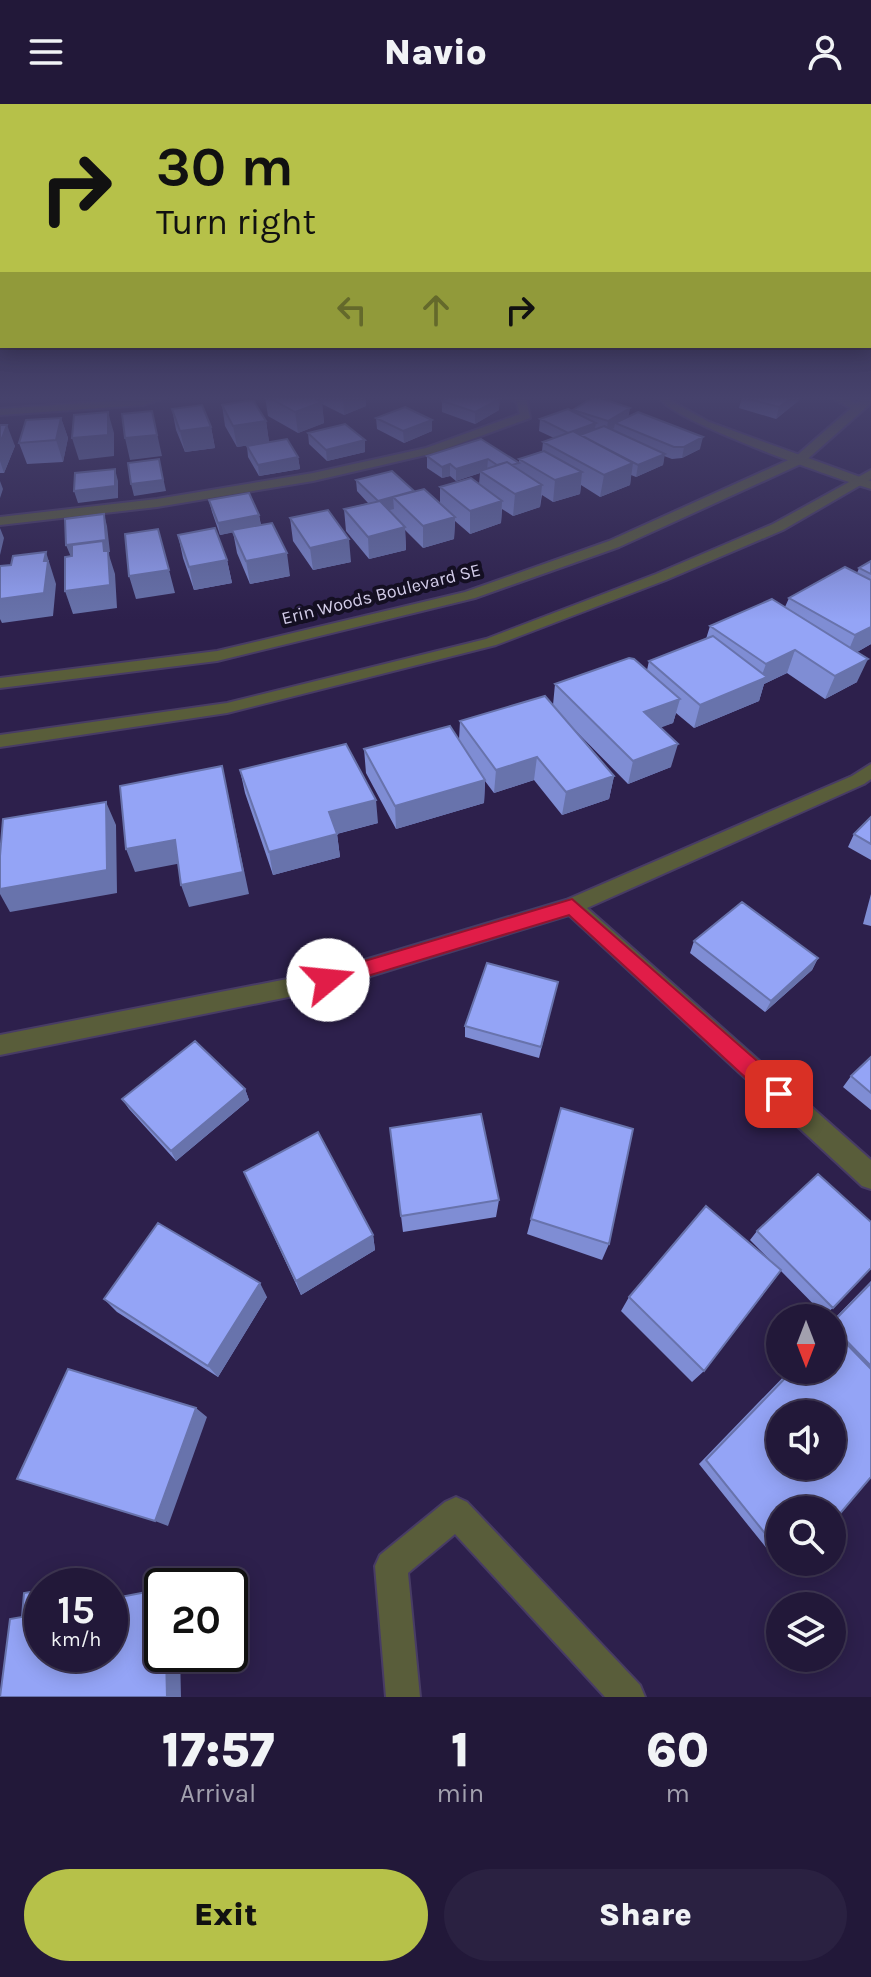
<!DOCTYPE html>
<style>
:root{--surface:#221839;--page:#2a2141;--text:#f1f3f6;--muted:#a2a0ae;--line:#3f3753;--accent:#b6c149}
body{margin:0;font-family:Karla,sans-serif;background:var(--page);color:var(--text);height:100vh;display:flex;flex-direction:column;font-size:30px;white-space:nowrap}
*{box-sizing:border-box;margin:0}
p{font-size:26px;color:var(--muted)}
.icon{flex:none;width:44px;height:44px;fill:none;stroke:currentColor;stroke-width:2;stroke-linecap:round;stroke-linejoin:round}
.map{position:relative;height:1593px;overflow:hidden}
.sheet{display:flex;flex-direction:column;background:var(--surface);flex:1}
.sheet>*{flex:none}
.banner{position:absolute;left:0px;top:0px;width:872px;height:244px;box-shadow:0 4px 20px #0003,0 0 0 2px var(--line);background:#b6c149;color:#111;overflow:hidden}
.needle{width:52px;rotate:180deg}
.controls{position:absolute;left:766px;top:1200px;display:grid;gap:16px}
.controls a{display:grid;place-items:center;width:80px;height:80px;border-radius:50%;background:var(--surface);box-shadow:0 4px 20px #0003,0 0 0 2px var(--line);font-size:40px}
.speed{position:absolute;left:24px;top:1464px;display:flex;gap:16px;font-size:40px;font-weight:700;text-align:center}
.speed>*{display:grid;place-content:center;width:104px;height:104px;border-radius:50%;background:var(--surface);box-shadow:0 4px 20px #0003,0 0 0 2px var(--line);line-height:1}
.speed small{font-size:20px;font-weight:400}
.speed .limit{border:4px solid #111;border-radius:12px;background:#fff;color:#111}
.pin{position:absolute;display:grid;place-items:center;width:68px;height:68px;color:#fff;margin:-34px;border-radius:16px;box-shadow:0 4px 12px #0006}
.me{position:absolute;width:88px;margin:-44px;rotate:73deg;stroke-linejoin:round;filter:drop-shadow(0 0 6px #0008)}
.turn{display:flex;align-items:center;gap:28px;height:168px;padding:0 24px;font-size:36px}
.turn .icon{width:104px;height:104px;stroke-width:2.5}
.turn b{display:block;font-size:56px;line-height:68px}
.lanes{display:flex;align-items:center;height:76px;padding:0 24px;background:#0003;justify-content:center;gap:40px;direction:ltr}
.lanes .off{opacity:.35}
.eta{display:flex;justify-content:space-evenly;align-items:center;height:136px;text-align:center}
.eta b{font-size:48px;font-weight:800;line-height:56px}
.cta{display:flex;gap:16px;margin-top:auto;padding:16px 24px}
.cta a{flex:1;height:92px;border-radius:48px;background:var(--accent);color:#111;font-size:32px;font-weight:800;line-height:92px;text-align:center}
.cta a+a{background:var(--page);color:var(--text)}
header{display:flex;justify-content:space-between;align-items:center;height:104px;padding:0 24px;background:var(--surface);font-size:36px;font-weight:800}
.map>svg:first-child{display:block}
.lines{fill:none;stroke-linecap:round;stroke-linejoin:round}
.service-casing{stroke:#483c65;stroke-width:4}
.minor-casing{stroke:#483c65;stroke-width:4}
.tertiary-casing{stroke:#483c65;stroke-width:4}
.service{fill:#595d3a;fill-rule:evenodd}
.minor{fill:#595d3a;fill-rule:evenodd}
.tertiary{fill:#595d3a;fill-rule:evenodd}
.wall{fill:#7f8dd4}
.shaded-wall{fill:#6873ac}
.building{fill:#94a4f6;stroke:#6873ac;stroke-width:2;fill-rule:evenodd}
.route{fill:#e11d48;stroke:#92132f;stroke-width:2}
.labels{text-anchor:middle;stroke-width:8;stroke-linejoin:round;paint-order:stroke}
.far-street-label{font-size:18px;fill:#d3cde9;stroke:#140f22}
</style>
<header><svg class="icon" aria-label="menu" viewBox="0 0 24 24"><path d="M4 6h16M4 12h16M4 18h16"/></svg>Navio<svg class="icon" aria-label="person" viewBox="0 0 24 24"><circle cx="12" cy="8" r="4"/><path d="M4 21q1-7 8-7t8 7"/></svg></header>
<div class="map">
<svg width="871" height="1593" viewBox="0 0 871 1593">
<rect width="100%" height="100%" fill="#2d204c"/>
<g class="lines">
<defs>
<path id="service" d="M 507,293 L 526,294 L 530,314 L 434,349 L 313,377 L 157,403 L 0,421 L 0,413 L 157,395 L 313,369 L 426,344 L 520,310 L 517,298 Z
M 830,293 L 844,293 L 865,304 L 855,306 Z
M 871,660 L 871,675 L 864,680 L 587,804 L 871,1056 L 871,1085 L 862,1082 L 569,811 L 328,885 L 0,951 L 0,931 L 328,867 L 566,796 L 852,672 Z"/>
<path id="minor" d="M 166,293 L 143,301 L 0,311 L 0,305 Z
M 659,293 L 669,293 L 671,297 L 709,318 L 871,377 L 871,385 C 840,376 666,315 659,293 Z
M 456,1393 L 467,1398 L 640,1581 L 645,1593 L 605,1593 L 455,1430 L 408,1469 L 420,1593 L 386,1593 L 375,1462 L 380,1451 L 445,1398 Z"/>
<path id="tertiary" d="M 864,293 L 871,293 L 871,299 L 803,359 L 619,443 L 475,494 L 217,557 L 0,584 L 0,574 L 217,547 L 465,488 L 609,437 L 795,353 Z
M 871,366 L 871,375 L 783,426 L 666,476 L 496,541 L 227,609 L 0,643 L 0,631 L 227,599 L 486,535 L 656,470 L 773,420 Z"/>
</defs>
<!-- service casing -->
<use href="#service" class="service-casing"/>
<!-- minor casing -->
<use href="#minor" class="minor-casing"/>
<!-- tertiary casing -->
<use href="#tertiary" class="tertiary-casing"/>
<!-- service -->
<use href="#service" class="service"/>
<!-- minor -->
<use href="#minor" class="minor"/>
<!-- tertiary -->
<use href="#tertiary" class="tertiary"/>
</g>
<!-- wall -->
<path class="wall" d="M 265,293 L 365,293 L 366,302 L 344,311 L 322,300 L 324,319 L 298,329 L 268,312 Z
M 742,293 L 803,293 L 776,315 L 739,304 Z
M 442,297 L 499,306 L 475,320 L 442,308 Z
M 222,301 L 266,317 L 269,338 L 237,343 L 225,322 Z
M 630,304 L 628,312 L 700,345 L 682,354 L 672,355 L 664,352 L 663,361 L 636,373 L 631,371 L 630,381 L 600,393 L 581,381 L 580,390 L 553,398 L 542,391 L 540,403 L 513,412 L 502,405 L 501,419 L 470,430 L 455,417 L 454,435 L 423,444 L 405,426 L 406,446 L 369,455 L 346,427 L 344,405 L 368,399 L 357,387 L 356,376 L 414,387 L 440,399 L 440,383 L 479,380 L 480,369 L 456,377 L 450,372 L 442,374 L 427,364 L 427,352 L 481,335 L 519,359 L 519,366 L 519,355 L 542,347 L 543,338 L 554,334 L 539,327 L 540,315 L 573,308 L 573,306 Z
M 172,305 L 211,323 L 215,344 L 185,348 L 176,326 Z
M 61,314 L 68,334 L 63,358 L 27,360 L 19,339 Z
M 376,314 L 432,316 L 432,327 L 404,339 L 377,325 Z
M 0,321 L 15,342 L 4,369 L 0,369 Z
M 308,329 L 365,348 L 327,357 L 309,340 Z
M 247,342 L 298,353 L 300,365 L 259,372 L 248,353 Z
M 209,396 L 259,411 L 261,421 L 290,472 L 250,480 L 237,449 L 233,428 L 220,431 L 212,408 Z
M 290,414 L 351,458 L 313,466 L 293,437 Z
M 178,431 L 227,456 L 232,479 L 194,486 L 183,454 Z
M 871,457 L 871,540 L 857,548 L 857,578 L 825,595 L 787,569 L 764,580 L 759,597 L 694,624 L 676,609 L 673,619 L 660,623 L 671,663 L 628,680 L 568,619 L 614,672 L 609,695 L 562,711 L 534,676 L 494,689 L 485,677 L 484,699 L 396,725 L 366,669 L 364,645 L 459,636 L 460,617 L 553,601 L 555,580 L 647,566 L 649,557 L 706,535 L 710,522 L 785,503 L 789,494 L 857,469 L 859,464 Z
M 240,666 L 378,719 L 337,730 L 340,753 L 273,771 L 245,689 Z
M 871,713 L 871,756 L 848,743 L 854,730 Z
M 871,790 L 871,822 L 863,820 Z
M 694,837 L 818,854 L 812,866 L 765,908 L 690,849 Z
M 555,889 L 539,954 L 465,933 L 465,922 Z
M 871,953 L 871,1006 L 843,983 L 851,972 Z
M 245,985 L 249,996 L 176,1057 L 129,1005 L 122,995 Z
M 561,1004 L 609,1140 L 602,1156 L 527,1130 Z
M 390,1024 L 499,1096 L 496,1113 L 403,1128 Z
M 244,1068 L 373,1131 L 375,1146 L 301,1191 Z
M 757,1127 L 833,1204 L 824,1211 L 781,1167 L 704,1267 L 692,1278 L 621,1207 L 629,1193 L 771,1157 L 750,1136 Z
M 871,1177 L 871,1373 L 780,1406 L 780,1458 L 799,1458 L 793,1465 L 784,1466 L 699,1360 L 790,1266 L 832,1266 L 832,1217 Z
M 267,1193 L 218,1273 L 117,1208 L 104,1195 Z"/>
<!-- shaded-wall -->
<path class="shaded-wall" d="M 343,293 L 365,293 L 366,302 L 344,311 Z
M 793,293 L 803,293 L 776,315 L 779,303 Z
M 500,295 L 499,306 L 475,320 L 475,308 Z
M 322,298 L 324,319 L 298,329 L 295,308 Z
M 630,304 L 628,315 L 615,319 L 614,324 L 606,329 L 608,317 Z
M 152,307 L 162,352 L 130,356 L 125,334 Z
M 108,308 L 114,329 L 114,352 L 79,356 L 72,334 Z
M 61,314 L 68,334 L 63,358 L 56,336 Z
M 432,316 L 432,327 L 404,339 L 403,327 Z
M 266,317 L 269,338 L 237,343 L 233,322 Z
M 596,319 L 594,330 L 583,335 L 568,329 Z
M 7,321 L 15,342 L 4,369 L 0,357 L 0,339 Z
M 211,323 L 215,344 L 185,348 L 180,327 Z
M 703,333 L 700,345 L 682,354 L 684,343 Z
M 365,336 L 365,348 L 327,357 L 326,346 Z
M 665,350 L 663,361 L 636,373 L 638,361 Z
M 298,353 L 300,365 L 259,372 L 258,361 Z
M 159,355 L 166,387 L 134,392 L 131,380 Z
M 488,355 L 487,367 L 480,367 L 480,369 L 456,377 L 456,365 Z
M 633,359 L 630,381 L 600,393 L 604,371 Z
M 450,360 L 450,372 L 442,374 L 442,363 Z
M 115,365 L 118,377 L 118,394 L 78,399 L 74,387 Z
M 582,368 L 580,390 L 553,398 L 555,376 Z
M 0,377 L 3,385 L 0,394 Z
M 542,381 L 540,403 L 513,412 L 515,390 Z
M 393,393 L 394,405 L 378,409 L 378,397 Z
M 502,397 L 501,419 L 470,430 L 470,407 Z
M 104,410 L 107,422 L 110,448 L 108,448 L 115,470 L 117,504 L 73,510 L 65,487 L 71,453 L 66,441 Z
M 259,411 L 261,423 L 220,431 L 218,419 Z
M 455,413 L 454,435 L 423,444 L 423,422 Z
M 405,423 L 406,446 L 369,455 L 368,433 Z
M 0,424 L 4,434 L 0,451 Z
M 349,435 L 351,458 L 313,466 L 310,444 Z
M 46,448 L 56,480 L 53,512 L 2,519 L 0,515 L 0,495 L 44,457 Z
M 287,449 L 290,472 L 250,480 L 246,457 Z
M 227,456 L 232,479 L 194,486 L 189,463 Z
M 169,466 L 175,489 L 136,495 L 129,472 Z
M 871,523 L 871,540 L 845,555 L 855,531 Z
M 795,546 L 787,569 L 764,580 L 759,597 L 694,624 L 700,601 L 760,576 L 766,560 Z
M 868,555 L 857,578 L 825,595 L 835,572 Z
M 680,595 L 673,619 L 639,632 L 644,608 Z
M 678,640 L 671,663 L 628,680 L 633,657 Z
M 537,653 L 534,676 L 494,689 L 496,666 Z
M 222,662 L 249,790 L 189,803 L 181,781 Z
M 614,672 L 609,695 L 562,711 L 566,688 Z
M 485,676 L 484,699 L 396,725 L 395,702 Z
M 376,696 L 378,719 L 332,731 L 329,708 Z
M 106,698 L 116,721 L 117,789 L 10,808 L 0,790 L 0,785 Z
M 337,730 L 340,753 L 273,771 L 269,748 Z
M 175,736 L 182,759 L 135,768 L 126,745 Z
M 818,854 L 812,866 L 765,908 L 771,897 Z
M 245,985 L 249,996 L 176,1057 L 171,1047 Z
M 373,1131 L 375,1146 L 301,1191 L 296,1177 Z
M 260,1179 L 267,1193 L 218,1273 L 208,1262 Z
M 196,1304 L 207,1313 L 168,1422 L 155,1417 Z
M 97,1476 L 113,1478 L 112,1498 L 110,1498 L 110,1482 L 96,1482 Z
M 166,1550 L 180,1550 L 181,1593 L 167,1593 Z"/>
<!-- building -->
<path class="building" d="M 268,293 L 312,293 L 322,298 L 295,308 Z
M 449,293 L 494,293 L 500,295 L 475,308 L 442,297 Z
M 594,293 L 597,293 L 630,304 L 608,317 L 573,306 Z
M 742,293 L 793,293 L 779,303 Z
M 253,296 L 266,317 L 233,322 L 222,301 Z
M 202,301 L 211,323 L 180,327 L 172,305 Z
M 405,303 L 432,316 L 403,327 L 376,314 Z
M 568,305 L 596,319 L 568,329 L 540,315 Z
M 152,307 L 157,331 L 125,334 L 122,310 Z
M 108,308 L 108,331 L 72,334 L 74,311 Z
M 638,308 L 703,333 L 684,343 L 674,343 L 615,319 Z
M 61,314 L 56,336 L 19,339 L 26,316 Z
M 345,320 L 365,336 L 326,346 L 308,329 Z
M 0,321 L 7,321 L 0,339 Z
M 604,322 L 665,350 L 638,361 L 580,331 Z
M 573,327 L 633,359 L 604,371 L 543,338 Z
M 287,335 L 298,353 L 258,361 L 247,342 Z
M 481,335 L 519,359 L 512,361 L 507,358 L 497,361 L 488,355 L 456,365 L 450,360 L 442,363 L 427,352 Z
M 544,347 L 582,368 L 555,376 L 519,355 Z
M 159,355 L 163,376 L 131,380 L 128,359 Z
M 507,358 L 542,381 L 515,390 L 480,367 Z
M 115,365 L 115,382 L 74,387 L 75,369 Z
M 392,367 L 414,387 L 378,397 L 356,376 Z
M 471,374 L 502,397 L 470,407 L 440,383 Z
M 424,385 L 455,413 L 423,422 L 393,393 Z
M 249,389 L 259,411 L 218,419 L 209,396 Z
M 380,397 L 405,423 L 368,433 L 344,405 Z
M 328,406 L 349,435 L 310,444 L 290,414 Z
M 104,410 L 106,436 L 66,441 L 65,415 Z
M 272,419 L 287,449 L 246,457 L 232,426 Z
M 215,424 L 227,456 L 189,463 L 178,431 Z
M 158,425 L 169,466 L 129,472 L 125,430 Z
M 103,437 L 104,447 L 108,447 L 110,481 L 65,487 L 65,453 L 72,452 L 72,441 Z
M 46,448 L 44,457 L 48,457 L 44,489 L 0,495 L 0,462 L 11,461 L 13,452 Z
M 871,457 L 871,470 L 859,464 Z
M 845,463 L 871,476 L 871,523 L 855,531 L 789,494 Z
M 772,495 L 868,555 L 835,572 L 795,546 L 766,560 L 710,522 Z
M 713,532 L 767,573 L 700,601 L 649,557 Z
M 629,554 L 634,555 L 680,595 L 644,608 L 678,640 L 633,657 L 555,580 Z
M 545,592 L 614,672 L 566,688 L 537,653 L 496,666 L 460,617 Z
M 450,622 L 485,676 L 395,702 L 364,645 Z
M 346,640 L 376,696 L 329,708 L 337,730 L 269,748 L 240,666 Z
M 222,662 L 243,768 L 181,781 L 175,736 L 126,745 L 120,682 Z
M 106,698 L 107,766 L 0,785 L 0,752 L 3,715 Z
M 871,713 L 871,740 L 854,730 Z
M 742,798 L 818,854 L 771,897 L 694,837 Z
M 487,859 L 558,878 L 541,943 L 465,922 Z
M 195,937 L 245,985 L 171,1047 L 122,995 Z
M 871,953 L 871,989 L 851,972 Z
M 561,1004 L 633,1025 L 609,1140 L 531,1115 Z
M 481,1010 L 499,1096 L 401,1112 L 390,1024 Z
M 318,1028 L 373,1131 L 296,1177 L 244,1068 Z
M 818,1070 L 871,1118 L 871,1164 L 833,1204 L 757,1127 Z
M 706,1102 L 781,1166 L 704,1267 L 629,1193 Z
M 158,1119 L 260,1179 L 208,1262 L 104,1195 Z
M 871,1179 L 871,1262 L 832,1222 L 832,1219 Z
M 832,1225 L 871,1265 L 871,1373 L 832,1419 L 832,1406 L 780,1406 L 780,1448 L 706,1356 L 793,1266 L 832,1266 ZM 780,1310 L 832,1310 L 832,1362 L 780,1362 Z
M 68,1265 L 196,1304 L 155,1417 L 17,1375 Z
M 788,1458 L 799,1458 L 793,1465 Z
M 97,1476 L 96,1482 L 63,1482 Z
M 162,1485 L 162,1550 L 166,1550 L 167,1593 L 0,1593 L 10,1515 L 22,1513 L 24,1489 L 42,1486 L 42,1550 L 110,1550 L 110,1495 Z"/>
<!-- sky -->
<linearGradient id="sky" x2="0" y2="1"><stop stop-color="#19122a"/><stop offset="0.57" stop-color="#46426c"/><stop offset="1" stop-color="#46426c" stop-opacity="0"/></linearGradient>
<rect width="871" height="516" fill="url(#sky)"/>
<!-- route -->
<path class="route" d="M 572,795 L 787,983 L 790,990 L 787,997 L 779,1000 L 771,997 L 569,811 L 328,884 L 319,876 L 328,868 Z"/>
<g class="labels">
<!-- far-street labels -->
<g class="far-street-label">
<text transform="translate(381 490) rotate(-14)" y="6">Erin Woods Boulevard SE</text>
</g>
</g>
</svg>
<div class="controls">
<a><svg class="needle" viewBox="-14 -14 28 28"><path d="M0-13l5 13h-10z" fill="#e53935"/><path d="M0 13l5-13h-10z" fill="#a2a0ae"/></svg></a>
<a><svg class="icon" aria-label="sound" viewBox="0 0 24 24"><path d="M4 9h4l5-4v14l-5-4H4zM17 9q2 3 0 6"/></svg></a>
<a><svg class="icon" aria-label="search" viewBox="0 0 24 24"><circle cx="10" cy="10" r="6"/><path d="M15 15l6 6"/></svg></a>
<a><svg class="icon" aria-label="layers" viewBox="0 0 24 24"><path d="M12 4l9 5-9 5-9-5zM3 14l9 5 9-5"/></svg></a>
</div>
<div class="speed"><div>15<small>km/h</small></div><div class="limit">20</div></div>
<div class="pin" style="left:779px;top:990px;background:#d93025"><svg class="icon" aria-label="arrive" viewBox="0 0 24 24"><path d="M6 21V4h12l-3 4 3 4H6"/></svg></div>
<svg class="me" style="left:328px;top:876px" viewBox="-20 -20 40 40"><circle r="19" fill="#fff"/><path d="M0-13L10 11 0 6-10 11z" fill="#e11d48"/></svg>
<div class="banner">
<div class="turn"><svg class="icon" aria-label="right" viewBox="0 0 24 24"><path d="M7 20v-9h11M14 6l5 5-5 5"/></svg><div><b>30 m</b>Turn right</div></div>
<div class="lanes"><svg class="icon off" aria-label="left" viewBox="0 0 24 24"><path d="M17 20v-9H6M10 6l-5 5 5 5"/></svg><svg class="icon off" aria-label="ahead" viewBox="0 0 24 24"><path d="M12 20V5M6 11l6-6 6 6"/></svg><svg class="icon" aria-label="right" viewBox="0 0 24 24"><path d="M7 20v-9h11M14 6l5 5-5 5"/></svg></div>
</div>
</div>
<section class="sheet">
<div class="eta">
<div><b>17:57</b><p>Arrival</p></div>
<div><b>1</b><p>min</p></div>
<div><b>60</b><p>m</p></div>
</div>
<div class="cta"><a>Exit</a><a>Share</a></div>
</section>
